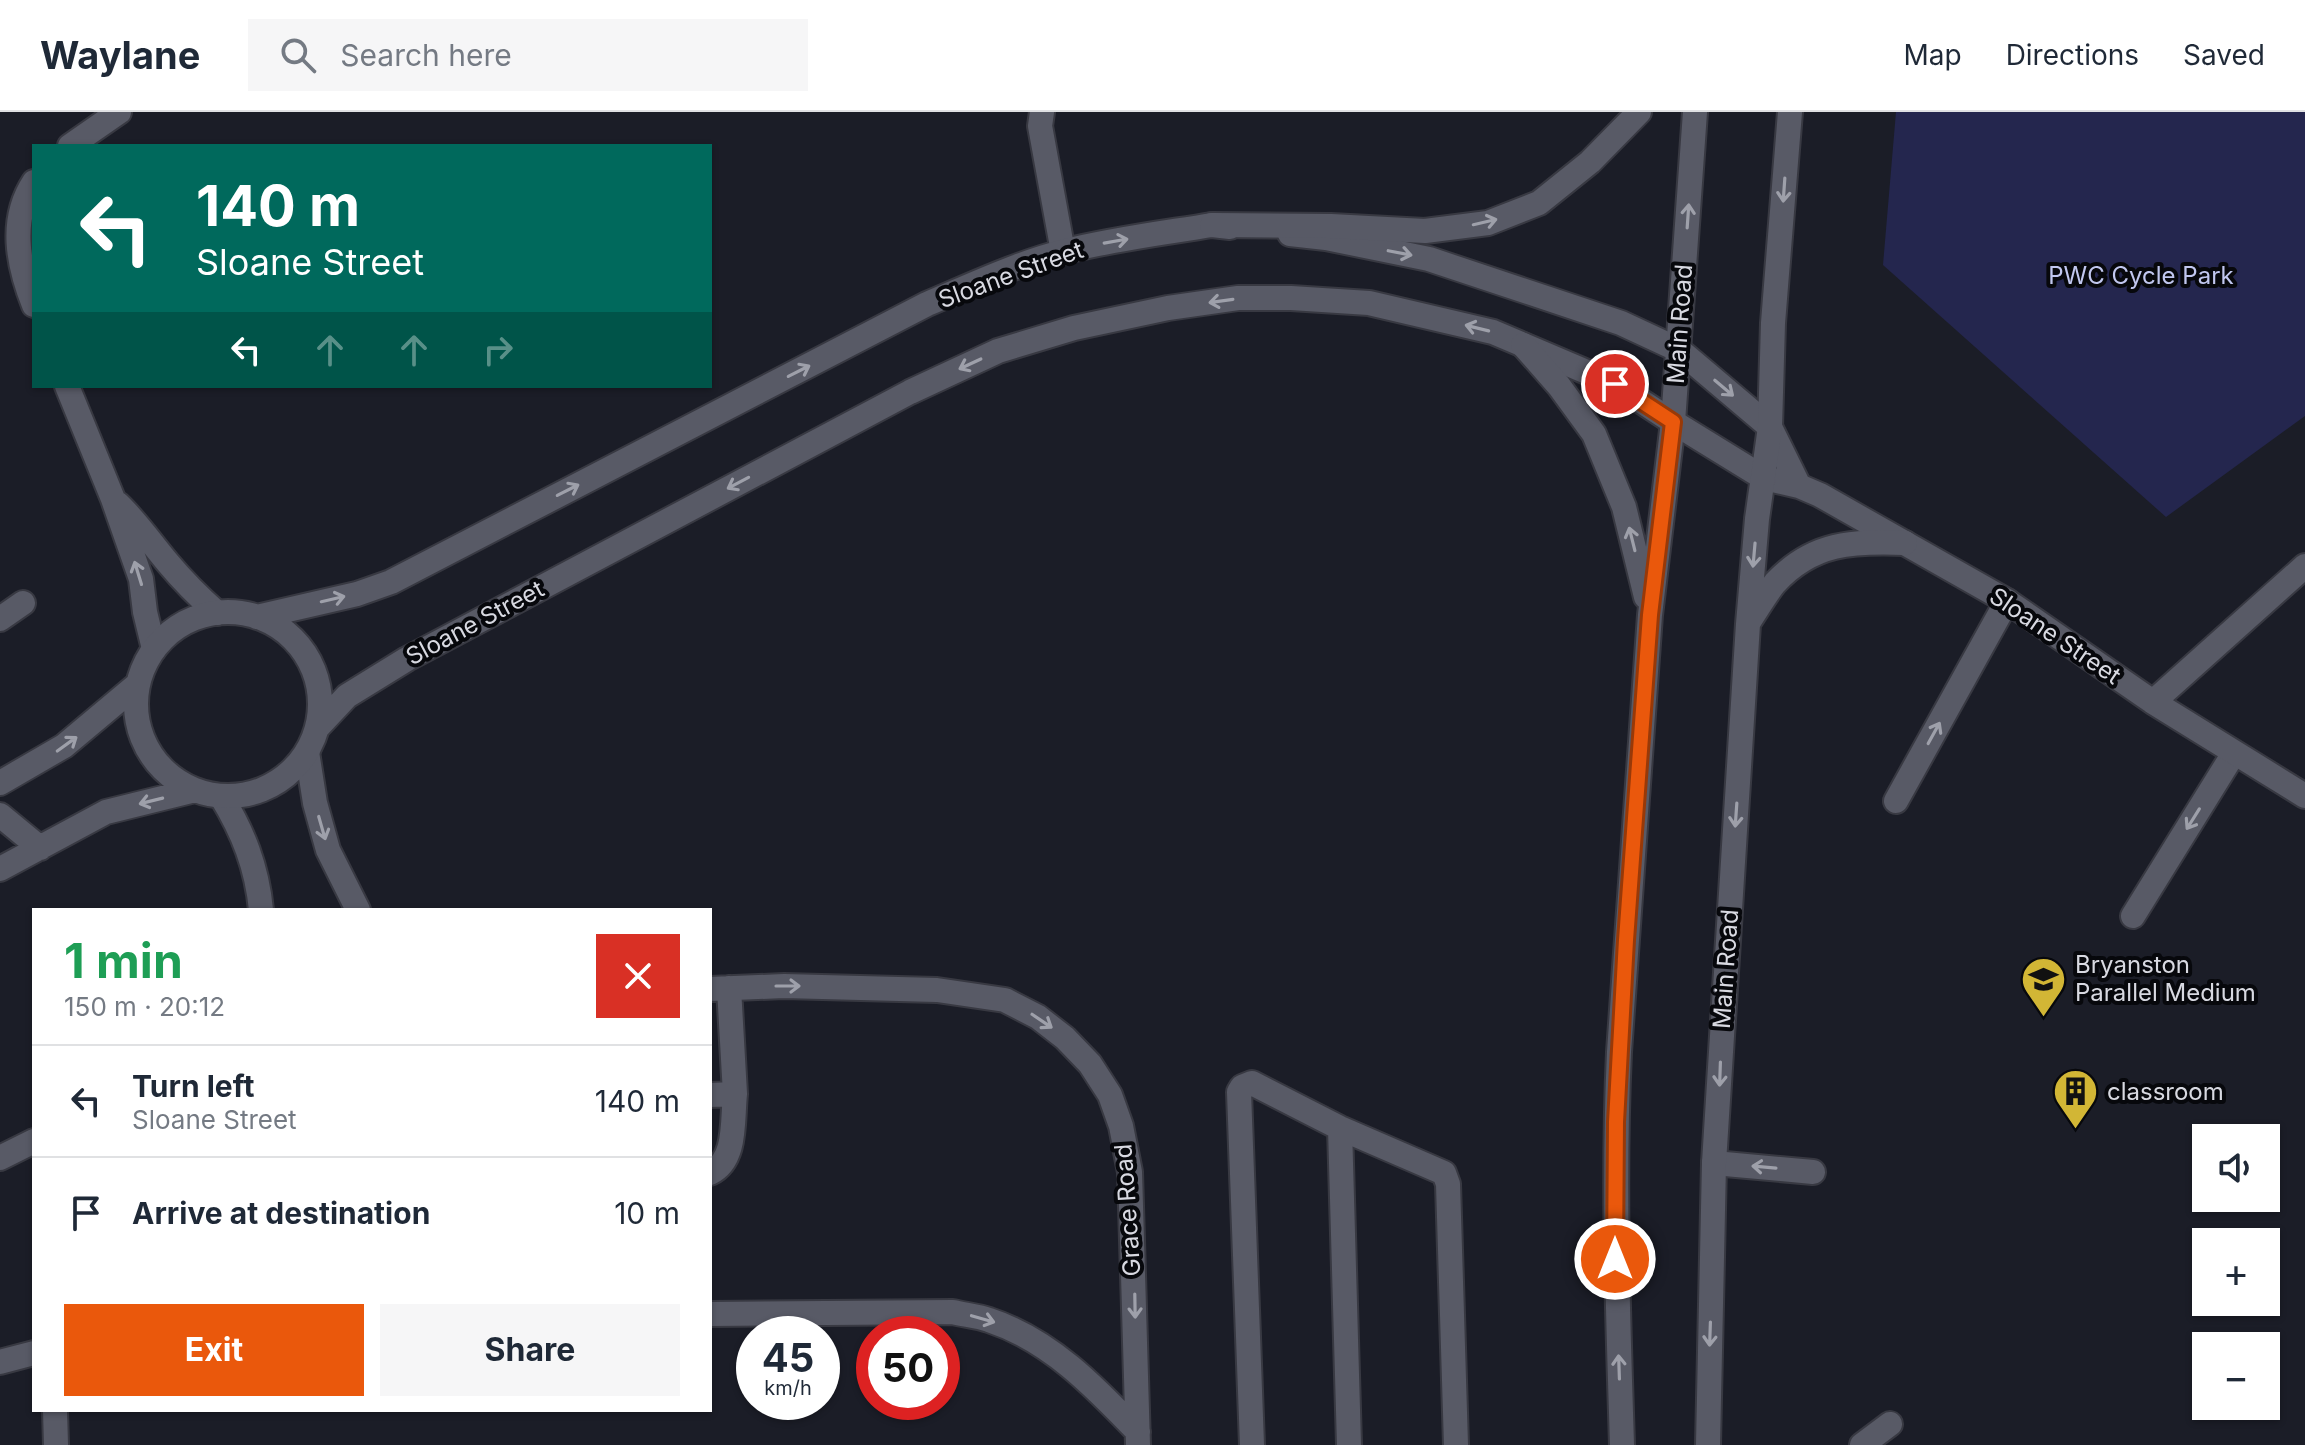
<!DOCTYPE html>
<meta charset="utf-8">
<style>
:root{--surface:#fff;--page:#f6f6f7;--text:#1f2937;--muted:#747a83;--line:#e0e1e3;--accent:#ea580c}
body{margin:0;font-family:Inter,sans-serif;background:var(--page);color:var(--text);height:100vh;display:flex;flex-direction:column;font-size:30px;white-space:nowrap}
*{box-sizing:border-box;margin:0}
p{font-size:26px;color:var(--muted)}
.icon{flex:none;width:44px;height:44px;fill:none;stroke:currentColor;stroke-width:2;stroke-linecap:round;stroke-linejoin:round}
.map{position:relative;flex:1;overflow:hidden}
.sheet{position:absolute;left:32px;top:796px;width:680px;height:504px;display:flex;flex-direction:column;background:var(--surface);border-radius:0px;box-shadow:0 2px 6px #0004}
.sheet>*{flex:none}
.top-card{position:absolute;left:32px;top:32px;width:680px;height:244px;border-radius:0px;box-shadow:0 2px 6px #0004;background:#00695c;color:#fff;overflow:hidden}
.buttons{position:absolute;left:2192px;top:1012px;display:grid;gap:16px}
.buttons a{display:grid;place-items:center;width:88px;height:88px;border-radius:0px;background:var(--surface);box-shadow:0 2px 6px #0004;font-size:40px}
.speed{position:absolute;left:736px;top:1204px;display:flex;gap:16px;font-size:40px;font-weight:700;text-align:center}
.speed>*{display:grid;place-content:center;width:104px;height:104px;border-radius:50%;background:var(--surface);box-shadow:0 2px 6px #0004;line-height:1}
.speed small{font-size:20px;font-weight:400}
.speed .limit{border:12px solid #d22;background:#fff;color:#111}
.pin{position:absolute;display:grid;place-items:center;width:68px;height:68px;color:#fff;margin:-34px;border:4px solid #fff;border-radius:50%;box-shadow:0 2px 8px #0007}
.me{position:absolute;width:88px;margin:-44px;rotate:0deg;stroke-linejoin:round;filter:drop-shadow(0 0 6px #0008)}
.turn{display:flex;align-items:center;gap:28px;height:168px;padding:0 32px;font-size:36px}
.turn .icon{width:104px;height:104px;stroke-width:2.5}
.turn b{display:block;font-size:56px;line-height:68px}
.lanes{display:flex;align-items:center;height:76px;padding:0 32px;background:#0003;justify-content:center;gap:40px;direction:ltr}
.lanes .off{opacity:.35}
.round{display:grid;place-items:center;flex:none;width:84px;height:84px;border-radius:0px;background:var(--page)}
.head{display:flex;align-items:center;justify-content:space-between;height:136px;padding:0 32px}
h1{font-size:48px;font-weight:700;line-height:60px;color:#1e9e55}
.cta{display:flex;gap:16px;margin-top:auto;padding:16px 32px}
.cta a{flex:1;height:92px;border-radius:0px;background:var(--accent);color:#fff;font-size:32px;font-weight:700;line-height:92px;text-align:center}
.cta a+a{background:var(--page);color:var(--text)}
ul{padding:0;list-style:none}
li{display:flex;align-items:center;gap:24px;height:112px;padding:0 32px;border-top:2px solid var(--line)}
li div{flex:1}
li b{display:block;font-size:30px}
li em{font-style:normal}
header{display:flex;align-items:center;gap:48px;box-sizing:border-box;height:112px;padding:0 40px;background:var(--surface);border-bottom:2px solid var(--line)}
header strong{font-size:38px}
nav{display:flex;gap:44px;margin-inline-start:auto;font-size:28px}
.search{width:560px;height:72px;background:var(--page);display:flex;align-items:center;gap:20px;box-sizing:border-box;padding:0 28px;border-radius:0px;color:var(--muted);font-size:30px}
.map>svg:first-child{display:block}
.green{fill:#24264e}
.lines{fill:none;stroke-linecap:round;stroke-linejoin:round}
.service-casing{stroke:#383942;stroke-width:28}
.minor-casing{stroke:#383942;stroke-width:28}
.tertiary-casing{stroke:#383942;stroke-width:28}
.secondary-casing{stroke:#383942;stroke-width:28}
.service{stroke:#585a66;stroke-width:24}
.minor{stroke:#585a66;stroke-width:24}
.tertiary{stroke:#585a66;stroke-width:24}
.secondary{stroke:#585a66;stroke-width:24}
.oneway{stroke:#9ea0aa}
.route-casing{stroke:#983908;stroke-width:20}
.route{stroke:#ea580c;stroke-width:14}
.labels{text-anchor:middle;stroke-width:8;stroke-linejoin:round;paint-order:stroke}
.street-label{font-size:24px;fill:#d8d9e1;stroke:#07080c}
.park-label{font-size:24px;fill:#c1c7ef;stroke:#07080c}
.poi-label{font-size:24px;fill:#d8d9e1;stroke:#07080c;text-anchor:start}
</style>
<header>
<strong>Waylane</strong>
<div class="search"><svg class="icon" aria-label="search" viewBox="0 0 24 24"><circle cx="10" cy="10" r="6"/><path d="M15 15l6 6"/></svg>Search here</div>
<nav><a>Map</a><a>Directions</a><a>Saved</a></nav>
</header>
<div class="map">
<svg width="2305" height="1333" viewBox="0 0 2305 1333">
<rect width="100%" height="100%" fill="#1b1d27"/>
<!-- green -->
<path class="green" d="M 1896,0 L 2305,0 L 2305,304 L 2166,405 L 1883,153 Z"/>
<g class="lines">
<defs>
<path id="service" d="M 1042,0 L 1040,14 L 1063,140
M 70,34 L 119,0
M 34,70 C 9,108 18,153 34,193
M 67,274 L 113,387 L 141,467 L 145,500 L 154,537
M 118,392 C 137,410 151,431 168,451 C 183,469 199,485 217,501
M 0,507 L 23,491
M 307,640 L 315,691 L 328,738 L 358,798
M 221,684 C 243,720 257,755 261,798
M 1896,689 L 2007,489
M 2133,804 L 2234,641
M 729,876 L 735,982
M 710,877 L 784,874 L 937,878 L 1005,888 L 1038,905 L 1065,926 L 1090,952 L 1110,983 L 1121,1014 L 1130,1060 L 1138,1333
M 710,983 L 735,982 C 732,1009 737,1048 710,1061
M 1340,1016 L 1349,1333
M 0,1046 L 34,1029
M 1714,1051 L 1813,1060
M 710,1202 L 953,1200 C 965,1203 978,1204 989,1208 C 1050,1228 1095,1275 1138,1320
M 0,1250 L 34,1241
M 55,1298 L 56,1333
M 1252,1333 L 1239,980 L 1242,975 L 1252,971 L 1340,1016 L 1444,1061 L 1448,1072 L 1456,1333
M 1862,1333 L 1890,1312"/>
<path id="minor" d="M 1770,315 L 1799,374
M 1764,366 L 1799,374 L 1820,383 L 2007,489 L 2153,590 L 2305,684
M 2153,590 L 2305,454"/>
<path id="tertiary" d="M 1290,122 L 1326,126 L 1429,147 L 1621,211 L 1679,238 L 1770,315
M136 592a92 92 0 1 1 184 0a92 92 0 1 1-184 0Z
M 257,505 L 357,482 L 391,470 L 927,192 C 972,173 1018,151 1066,139 C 1114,127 1163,121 1212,113 L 1230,115
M 317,616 L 347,584 L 407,547 L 910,280 L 998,239 L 1074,216 L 1168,196 L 1238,186 L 1291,186 L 1369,191 L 1493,220 L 1615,272 L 1673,310 L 1764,366
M 0,671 L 64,634 L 138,572
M 0,703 L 40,736
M 0,757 L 106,700 L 195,678"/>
<path id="secondary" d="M 1212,113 L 1331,114 L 1425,119 L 1488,111 L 1539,91 L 1590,50 L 1639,0
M 1523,233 L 1559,274 L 1594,322 L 1624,395 L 1646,485
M 1750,508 C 1758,496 1766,482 1775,471 C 1813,430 1853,429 1905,431
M 1622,1333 C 1618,1202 1613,1071 1619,940 L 1650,503 L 1673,310 L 1695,0
M 1708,1333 L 1714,1051 L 1722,924 L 1748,512 L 1757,407 L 1770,315 L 1773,211 L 1790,0"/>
</defs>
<!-- service casing -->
<use href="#service" class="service-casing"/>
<!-- minor casing -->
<use href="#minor" class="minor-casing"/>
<!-- tertiary casing -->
<use href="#tertiary" class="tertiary-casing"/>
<!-- secondary casing -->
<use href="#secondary" class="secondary-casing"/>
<!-- service -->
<use href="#service" class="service"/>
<!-- minor -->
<use href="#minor" class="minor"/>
<!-- tertiary -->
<use href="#tertiary" class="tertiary"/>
<!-- secondary -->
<use href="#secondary" class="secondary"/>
</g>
<!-- one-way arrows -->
<defs><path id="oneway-shaft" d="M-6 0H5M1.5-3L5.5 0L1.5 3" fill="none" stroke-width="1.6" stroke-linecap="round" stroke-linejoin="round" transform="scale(2)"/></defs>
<g class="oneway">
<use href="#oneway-shaft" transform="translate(1784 78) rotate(94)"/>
<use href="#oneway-shaft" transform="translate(1688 104) rotate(-86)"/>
<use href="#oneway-shaft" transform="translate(1485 110) rotate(-13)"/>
<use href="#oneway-shaft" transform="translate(1116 129) rotate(-10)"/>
<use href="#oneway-shaft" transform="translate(1400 141) rotate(11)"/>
<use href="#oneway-shaft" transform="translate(1221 189) rotate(172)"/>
<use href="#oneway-shaft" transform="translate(1477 216) rotate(-166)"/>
<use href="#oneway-shaft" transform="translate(970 252) rotate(155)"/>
<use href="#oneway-shaft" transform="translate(799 259) rotate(-27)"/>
<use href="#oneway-shaft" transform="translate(1724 276) rotate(40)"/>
<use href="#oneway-shaft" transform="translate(738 371) rotate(152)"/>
<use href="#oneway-shaft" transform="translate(568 378) rotate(-27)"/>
<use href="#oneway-shaft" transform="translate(1632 427) rotate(-104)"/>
<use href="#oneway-shaft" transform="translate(1754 443) rotate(95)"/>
<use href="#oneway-shaft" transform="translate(138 461) rotate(-107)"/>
<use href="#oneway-shaft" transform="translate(333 487) rotate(-13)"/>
<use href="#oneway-shaft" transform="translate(1934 621) rotate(-61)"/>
<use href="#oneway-shaft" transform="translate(67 632) rotate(-36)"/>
<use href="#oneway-shaft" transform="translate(151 689) rotate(166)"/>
<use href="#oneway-shaft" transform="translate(1736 703) rotate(94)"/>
<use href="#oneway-shaft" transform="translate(2193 707) rotate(122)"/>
<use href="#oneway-shaft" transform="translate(322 716) rotate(74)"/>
<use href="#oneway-shaft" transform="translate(788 874)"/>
<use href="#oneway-shaft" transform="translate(1042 909) rotate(34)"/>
<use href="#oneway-shaft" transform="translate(1720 962) rotate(92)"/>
<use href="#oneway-shaft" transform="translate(1764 1055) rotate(-175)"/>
<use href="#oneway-shaft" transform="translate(1135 1194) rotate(89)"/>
<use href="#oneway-shaft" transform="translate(983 1207) rotate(16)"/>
<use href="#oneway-shaft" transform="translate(1710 1222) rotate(92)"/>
<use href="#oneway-shaft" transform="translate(1619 1255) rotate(-92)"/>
</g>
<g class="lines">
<defs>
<path id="route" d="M 1615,1147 L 1616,1010 L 1626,828 L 1650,503 L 1673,310 L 1615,272"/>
</defs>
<!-- route casing -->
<use href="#route" class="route-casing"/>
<!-- route -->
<use href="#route" class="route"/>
</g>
<!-- icons -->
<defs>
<symbol id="school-pin" viewBox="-11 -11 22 30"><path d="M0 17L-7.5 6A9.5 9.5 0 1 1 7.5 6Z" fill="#d2b635" stroke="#07080c"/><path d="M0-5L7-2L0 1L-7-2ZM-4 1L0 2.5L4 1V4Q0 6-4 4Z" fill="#111"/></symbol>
<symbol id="building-pin" viewBox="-11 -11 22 30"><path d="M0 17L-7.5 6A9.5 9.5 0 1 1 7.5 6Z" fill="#d2b635" stroke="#07080c"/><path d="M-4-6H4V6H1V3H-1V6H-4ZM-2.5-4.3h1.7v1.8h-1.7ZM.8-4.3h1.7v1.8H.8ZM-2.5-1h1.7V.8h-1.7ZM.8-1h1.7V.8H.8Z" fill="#111"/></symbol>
</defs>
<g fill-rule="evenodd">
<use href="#school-pin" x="2018" y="842" width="51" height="69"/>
<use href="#building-pin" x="2050" y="954" width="51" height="69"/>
</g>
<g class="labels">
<!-- street labels -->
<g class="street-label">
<text transform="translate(1011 163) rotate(-20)" y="8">Sloane Street</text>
<text transform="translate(1680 212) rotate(-86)" y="8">Main Road</text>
<text transform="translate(475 511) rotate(-28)" y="8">Sloane Street</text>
<text transform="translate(2055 524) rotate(34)" y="8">Sloane Street</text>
<text transform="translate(1726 857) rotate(-86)" y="8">Main Road</text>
<text transform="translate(1128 1098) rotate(-94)" y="8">Grace Road</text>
</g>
<!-- park labels -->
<g class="park-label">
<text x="2141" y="172">PWC Cycle Park</text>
</g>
<!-- poi labels -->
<g class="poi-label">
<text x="2075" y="861">Bryanston<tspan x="2075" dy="28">Parallel Medium</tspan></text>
<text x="2107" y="988">classroom</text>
</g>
</g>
</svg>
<div class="buttons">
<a><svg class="icon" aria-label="sound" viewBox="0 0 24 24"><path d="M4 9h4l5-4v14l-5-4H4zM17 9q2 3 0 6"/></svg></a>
<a>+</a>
<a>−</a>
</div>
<div class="speed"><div>45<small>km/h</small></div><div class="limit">50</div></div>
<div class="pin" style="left:1615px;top:272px;background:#d93025"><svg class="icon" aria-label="arrive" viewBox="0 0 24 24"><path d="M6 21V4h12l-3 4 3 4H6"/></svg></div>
<svg class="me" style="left:1615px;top:1147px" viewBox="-20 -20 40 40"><circle r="17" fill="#ea580c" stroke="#fff" stroke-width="3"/><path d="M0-11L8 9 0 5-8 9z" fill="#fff"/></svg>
<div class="top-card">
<div class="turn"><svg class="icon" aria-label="left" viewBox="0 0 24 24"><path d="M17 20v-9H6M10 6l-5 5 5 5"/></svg><div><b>140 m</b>Sloane Street</div></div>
<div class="lanes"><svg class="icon" aria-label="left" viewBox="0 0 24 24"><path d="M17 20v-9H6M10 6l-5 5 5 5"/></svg><svg class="icon off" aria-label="ahead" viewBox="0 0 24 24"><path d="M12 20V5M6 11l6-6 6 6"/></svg><svg class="icon off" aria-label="ahead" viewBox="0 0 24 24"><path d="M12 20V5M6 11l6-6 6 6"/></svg><svg class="icon off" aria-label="right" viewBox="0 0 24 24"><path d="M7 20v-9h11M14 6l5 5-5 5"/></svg></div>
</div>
<section class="sheet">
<div class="head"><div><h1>1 min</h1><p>150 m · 20:12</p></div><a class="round" style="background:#d93025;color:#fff"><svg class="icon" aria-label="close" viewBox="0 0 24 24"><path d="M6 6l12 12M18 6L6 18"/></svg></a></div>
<ul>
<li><svg class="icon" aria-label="left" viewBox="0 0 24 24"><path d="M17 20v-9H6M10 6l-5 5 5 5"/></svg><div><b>Turn left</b><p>Sloane Street</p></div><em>140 m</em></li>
<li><svg class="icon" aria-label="arrive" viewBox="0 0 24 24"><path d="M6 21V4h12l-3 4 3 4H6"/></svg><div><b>Arrive at destination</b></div><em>10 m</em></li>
</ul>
<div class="cta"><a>Exit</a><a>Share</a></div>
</section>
</div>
